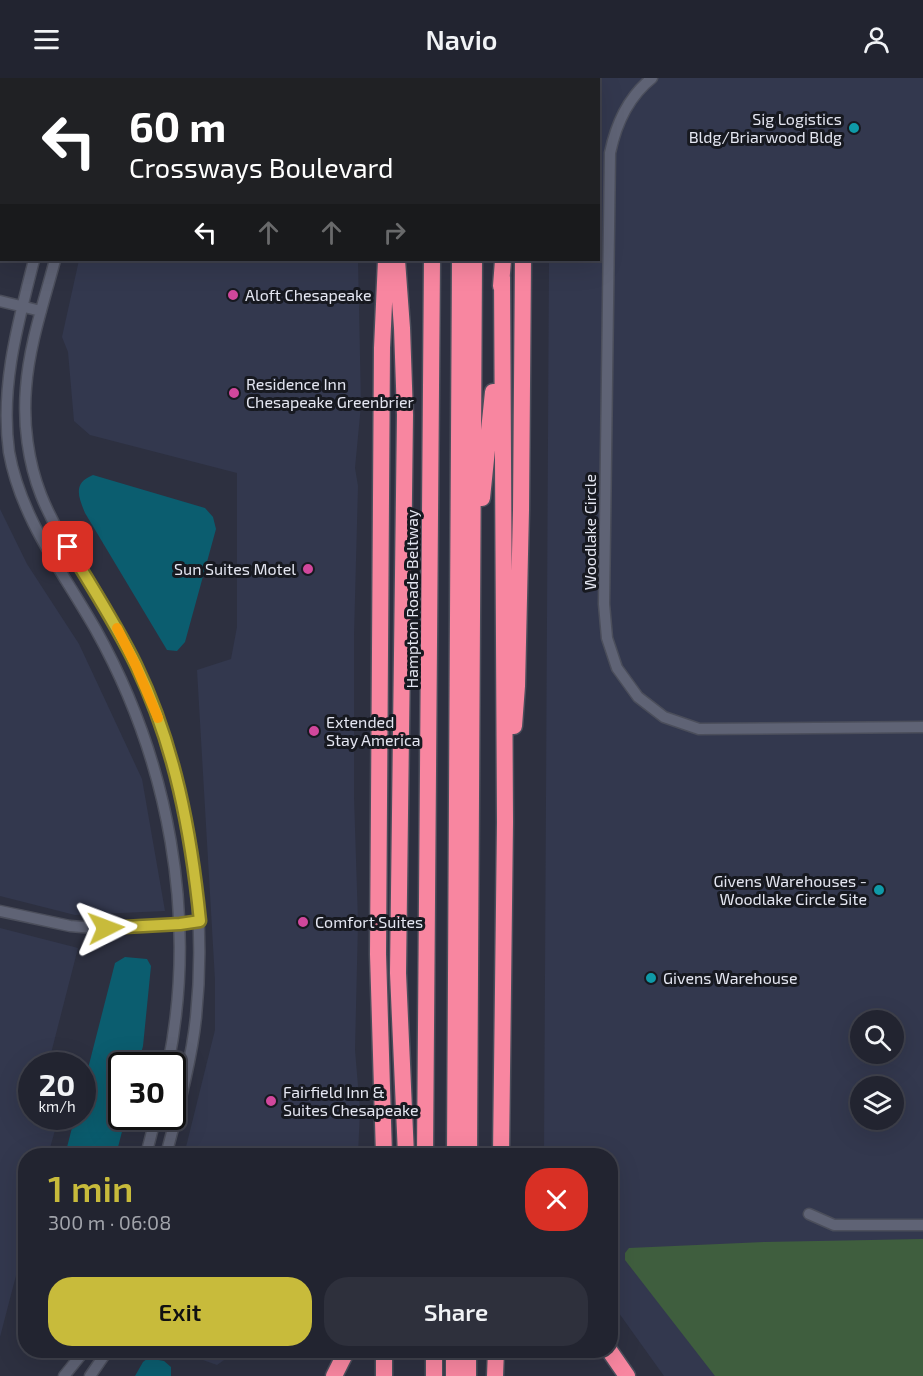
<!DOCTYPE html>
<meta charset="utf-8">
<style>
:root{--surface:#222430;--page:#2e303c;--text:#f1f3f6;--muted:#a2a4ab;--line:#3f414c;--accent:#c8bb3b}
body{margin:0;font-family:"Exo 2",sans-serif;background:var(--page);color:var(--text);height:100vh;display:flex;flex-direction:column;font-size:22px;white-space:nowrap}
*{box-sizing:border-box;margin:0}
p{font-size:20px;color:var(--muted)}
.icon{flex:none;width:33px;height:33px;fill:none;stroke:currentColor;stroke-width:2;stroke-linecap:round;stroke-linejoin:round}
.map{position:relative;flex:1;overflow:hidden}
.panel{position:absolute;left:18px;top:1070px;width:600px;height:210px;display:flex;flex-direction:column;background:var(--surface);border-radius:24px;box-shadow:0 6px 24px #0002,0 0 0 2px var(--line)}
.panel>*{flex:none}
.banner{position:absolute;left:0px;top:0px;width:600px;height:183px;box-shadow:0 6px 24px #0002,0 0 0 2px var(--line);background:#202124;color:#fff;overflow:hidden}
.buttons{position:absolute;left:850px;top:932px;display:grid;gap:12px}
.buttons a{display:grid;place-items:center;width:54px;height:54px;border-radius:50%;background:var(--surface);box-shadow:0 6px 24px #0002,0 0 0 2px var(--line);font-size:30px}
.speed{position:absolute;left:18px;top:974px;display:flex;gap:12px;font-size:30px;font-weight:700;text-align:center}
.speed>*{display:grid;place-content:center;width:78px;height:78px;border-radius:50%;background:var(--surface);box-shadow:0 6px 24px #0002,0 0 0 2px var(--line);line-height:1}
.speed small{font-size:15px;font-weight:400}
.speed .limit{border:3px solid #111;border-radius:9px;background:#fff;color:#111}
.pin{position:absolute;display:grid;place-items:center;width:51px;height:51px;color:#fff;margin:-26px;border-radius:12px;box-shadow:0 3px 9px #0006}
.me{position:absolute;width:66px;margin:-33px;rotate:87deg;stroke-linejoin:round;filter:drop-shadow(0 0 4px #0008)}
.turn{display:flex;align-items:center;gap:21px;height:126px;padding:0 30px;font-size:27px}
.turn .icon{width:78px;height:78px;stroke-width:2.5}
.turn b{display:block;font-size:42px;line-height:51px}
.lanes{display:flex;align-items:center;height:57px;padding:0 30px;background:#0003;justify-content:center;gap:30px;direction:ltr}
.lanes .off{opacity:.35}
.round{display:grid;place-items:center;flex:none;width:63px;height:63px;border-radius:24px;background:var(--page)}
.summary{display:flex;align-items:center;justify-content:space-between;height:102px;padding:0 30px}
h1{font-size:36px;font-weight:600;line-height:45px;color:var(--accent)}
.cta{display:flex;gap:12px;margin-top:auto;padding:12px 30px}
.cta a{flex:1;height:69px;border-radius:24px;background:var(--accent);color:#111;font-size:24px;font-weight:600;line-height:69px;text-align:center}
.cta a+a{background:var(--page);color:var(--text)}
header{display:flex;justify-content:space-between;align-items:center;height:78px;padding:0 30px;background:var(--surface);font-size:27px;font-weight:600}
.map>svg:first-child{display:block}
.built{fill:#33384e;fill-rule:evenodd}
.green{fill:#3f5e3e}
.water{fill:#0b5d6f}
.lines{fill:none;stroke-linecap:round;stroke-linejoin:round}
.minor-casing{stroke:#4b4e5b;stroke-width:13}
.highway-casing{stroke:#4b4e5b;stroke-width:19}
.minor{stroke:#5f6375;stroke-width:10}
.highway{stroke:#f886a0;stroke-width:16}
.route-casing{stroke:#827a26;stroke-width:15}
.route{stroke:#c8bb3b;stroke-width:10}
.slow{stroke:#f59e0b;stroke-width:10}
.culture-dot{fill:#0f9aa8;stroke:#171920;stroke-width:2}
.hotel-dot{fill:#d1479c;stroke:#171920;stroke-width:2}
.labels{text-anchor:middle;stroke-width:6;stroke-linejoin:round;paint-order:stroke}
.poi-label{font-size:16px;fill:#e4e6f1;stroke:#171920;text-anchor:start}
.street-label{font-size:16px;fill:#e4e6f1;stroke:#171920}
</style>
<header><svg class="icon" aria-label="menu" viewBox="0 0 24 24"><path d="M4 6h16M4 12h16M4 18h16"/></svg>Navio<svg class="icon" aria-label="person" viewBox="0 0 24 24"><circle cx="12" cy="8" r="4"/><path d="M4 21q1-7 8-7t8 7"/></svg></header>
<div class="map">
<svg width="923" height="1298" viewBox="0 0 923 1298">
<rect width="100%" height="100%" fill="#2d3040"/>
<!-- built -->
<path class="built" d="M 582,0 L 923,0 L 923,1298 L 664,1298 L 611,1224 L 610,1077 L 544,1077 L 549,182 L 598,182 L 598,2 L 581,1 ZM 861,942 L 894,942 L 894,975 L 861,975 ZM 861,1008 L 894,1008 L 894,1041 L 861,1041 Z
M 79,182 L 358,182 L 361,327 L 355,390 L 358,408 L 354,557 L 354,719 L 358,844 L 355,972 L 360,1032 L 358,1077 L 184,1077 L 215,952 L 215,902 L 197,592 L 231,581 L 237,549 L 237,395 L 90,357 L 74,343 L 68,274 L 62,259 Z
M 0,431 L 27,486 L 79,566 L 142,701 L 165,833 L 75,837 L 0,818 Z
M 0,850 L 78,870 L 48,987 L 32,987 L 32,1038 L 59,1038 L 48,1077 L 26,1077 L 25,1163 L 0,1259 Z
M 175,1272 L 238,1272 L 217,1287 Z"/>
<!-- green -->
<path class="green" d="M 923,1161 L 923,1298 L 715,1298 L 625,1182 L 625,1175 L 629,1170 L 764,1164 Z"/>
<!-- water -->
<path class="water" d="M 93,397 L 205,430 L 213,439 L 216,451 L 185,564 L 177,573 L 167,572 L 85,435 C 78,418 73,405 93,397 Z
M 125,879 L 147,881 L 151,888 L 143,968 L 138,987 L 122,987 L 122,1038 L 126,1038 L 116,1077 L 65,1077 L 75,1038 L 82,1038 L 83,1010 L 115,885 Z
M 148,1280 L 164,1283 L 171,1289 L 171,1298 L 135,1298 L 143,1284 Z"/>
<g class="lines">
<defs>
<path id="minor" d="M 652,0 C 628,19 616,46 610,75 L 604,526 L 607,560 L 617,590 L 638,619 L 664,639 L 699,651 L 923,649
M 81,2 L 81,0
M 102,2 L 102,0
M 34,182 C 18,245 0,308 9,374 C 21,441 63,494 96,552 C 169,683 198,839 168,987
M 55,182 C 44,224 29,267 26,310 C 23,345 28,384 41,417 C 55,453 79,486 99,519 C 119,553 138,588 152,624 C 190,724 207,832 196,939 C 191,986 178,1031 166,1077
M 0,223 L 41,233
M 0,833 L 70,848 L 94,850 L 180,846 L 199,843
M 146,1077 L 156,1038
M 809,1136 L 834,1147 L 923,1147
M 64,1298 L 85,1272
M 90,1298 L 108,1272"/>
<path id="highway" d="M 382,0 L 382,2
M 502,0 L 502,2
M 527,0 L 527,2
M 398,2 L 398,0
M 443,2 L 443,0
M 461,2 L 461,0
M 475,2 L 475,0
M 397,182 L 402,250 L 405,337 L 398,895 L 406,1077
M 501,208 L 503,182
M 482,420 L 493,314
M 514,648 L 517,608 L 521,432 L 523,182
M 384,1077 L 378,876 L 382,270 L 386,182
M 425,1077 L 432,182
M 455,1077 L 460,182
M 469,1077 L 474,182
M 501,1077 L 505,744 L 502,199
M 384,1272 L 384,1298
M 434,1272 L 434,1298
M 609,1272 L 627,1298
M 334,1298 L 347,1272
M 454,1298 L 454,1272
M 468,1298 L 468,1272
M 495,1298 L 496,1272"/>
</defs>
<!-- minor casing -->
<use href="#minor" class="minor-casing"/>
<!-- highway casing -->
<use href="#highway" class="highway-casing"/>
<!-- minor -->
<use href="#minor" class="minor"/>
<!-- highway -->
<use href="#highway" class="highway"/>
</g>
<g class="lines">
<defs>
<path id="route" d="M 68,469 C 91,508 116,546 136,587 C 175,668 191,754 200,843 L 180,846 L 106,850"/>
</defs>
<!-- route casing -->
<use href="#route" class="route-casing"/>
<!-- route -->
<use href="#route" class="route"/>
<!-- slow -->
<path class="slow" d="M 117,550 L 136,588 L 158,640"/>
</g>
<!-- markers -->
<g class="culture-dot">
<circle cx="854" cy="50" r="6"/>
<circle cx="879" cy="812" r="6"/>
<circle cx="651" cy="900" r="6"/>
</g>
<g class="hotel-dot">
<circle cx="233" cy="217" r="6"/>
<circle cx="234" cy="315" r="6"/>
<circle cx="308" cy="491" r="6"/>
<circle cx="314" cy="653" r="6"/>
<circle cx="303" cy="844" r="6"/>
<circle cx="271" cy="1023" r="6"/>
</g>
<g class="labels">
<!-- poi labels -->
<g class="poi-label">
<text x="842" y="47" text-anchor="end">Sig Logistics<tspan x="842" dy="18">Bldg/Briarwood Bldg</tspan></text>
<text x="245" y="223">Aloft Chesapeake</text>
<text x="246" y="312">Residence Inn<tspan x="246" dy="18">Chesapeake Greenbrier</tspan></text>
<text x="296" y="497" text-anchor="end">Sun Suites Motel</text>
<text x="326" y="650">Extended<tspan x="326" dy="18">Stay America</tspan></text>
<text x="867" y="809" text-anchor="end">Givens Warehouses -<tspan x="867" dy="18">Woodlake Circle Site</tspan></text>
<text x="315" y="850">Comfort Suites</text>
<text x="663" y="906">Givens Warehouse</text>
<text x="283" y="1020">Fairfield Inn &amp;<tspan x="283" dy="18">Suites Chesapeake</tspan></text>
</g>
<!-- street labels -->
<g class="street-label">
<text transform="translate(590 454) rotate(-90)" y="6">Woodlake Circle</text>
<text transform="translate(412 521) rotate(-90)" y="6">Hampton Roads Beltway</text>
</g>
</g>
</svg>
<div class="buttons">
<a><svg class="icon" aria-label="search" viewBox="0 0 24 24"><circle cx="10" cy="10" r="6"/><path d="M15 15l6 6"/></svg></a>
<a><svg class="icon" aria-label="layers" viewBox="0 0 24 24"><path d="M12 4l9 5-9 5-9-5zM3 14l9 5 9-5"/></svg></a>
</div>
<div class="speed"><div>20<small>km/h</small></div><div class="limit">30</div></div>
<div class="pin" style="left:68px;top:469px;background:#d93025"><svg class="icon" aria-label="arrive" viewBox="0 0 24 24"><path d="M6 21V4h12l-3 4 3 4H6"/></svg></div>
<svg class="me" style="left:106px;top:850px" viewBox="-20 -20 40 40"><path d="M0-17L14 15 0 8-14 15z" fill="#c8bb3b" stroke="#fff" stroke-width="4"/></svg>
<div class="banner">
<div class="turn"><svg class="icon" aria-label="left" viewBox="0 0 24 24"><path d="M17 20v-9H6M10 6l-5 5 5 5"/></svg><div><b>60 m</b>Crossways Boulevard</div></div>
<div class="lanes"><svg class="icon" aria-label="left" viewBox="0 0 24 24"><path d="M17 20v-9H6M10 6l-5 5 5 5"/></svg><svg class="icon off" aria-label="ahead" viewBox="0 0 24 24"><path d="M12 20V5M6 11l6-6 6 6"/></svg><svg class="icon off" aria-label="ahead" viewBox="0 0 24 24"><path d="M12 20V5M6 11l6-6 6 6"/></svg><svg class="icon off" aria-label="right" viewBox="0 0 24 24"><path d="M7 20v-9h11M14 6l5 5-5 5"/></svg></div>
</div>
<section class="panel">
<div class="summary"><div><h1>1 min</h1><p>300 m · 06:08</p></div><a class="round" style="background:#d93025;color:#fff"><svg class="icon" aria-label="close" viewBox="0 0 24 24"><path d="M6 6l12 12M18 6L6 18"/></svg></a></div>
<div class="cta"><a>Exit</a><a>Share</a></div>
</section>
</div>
